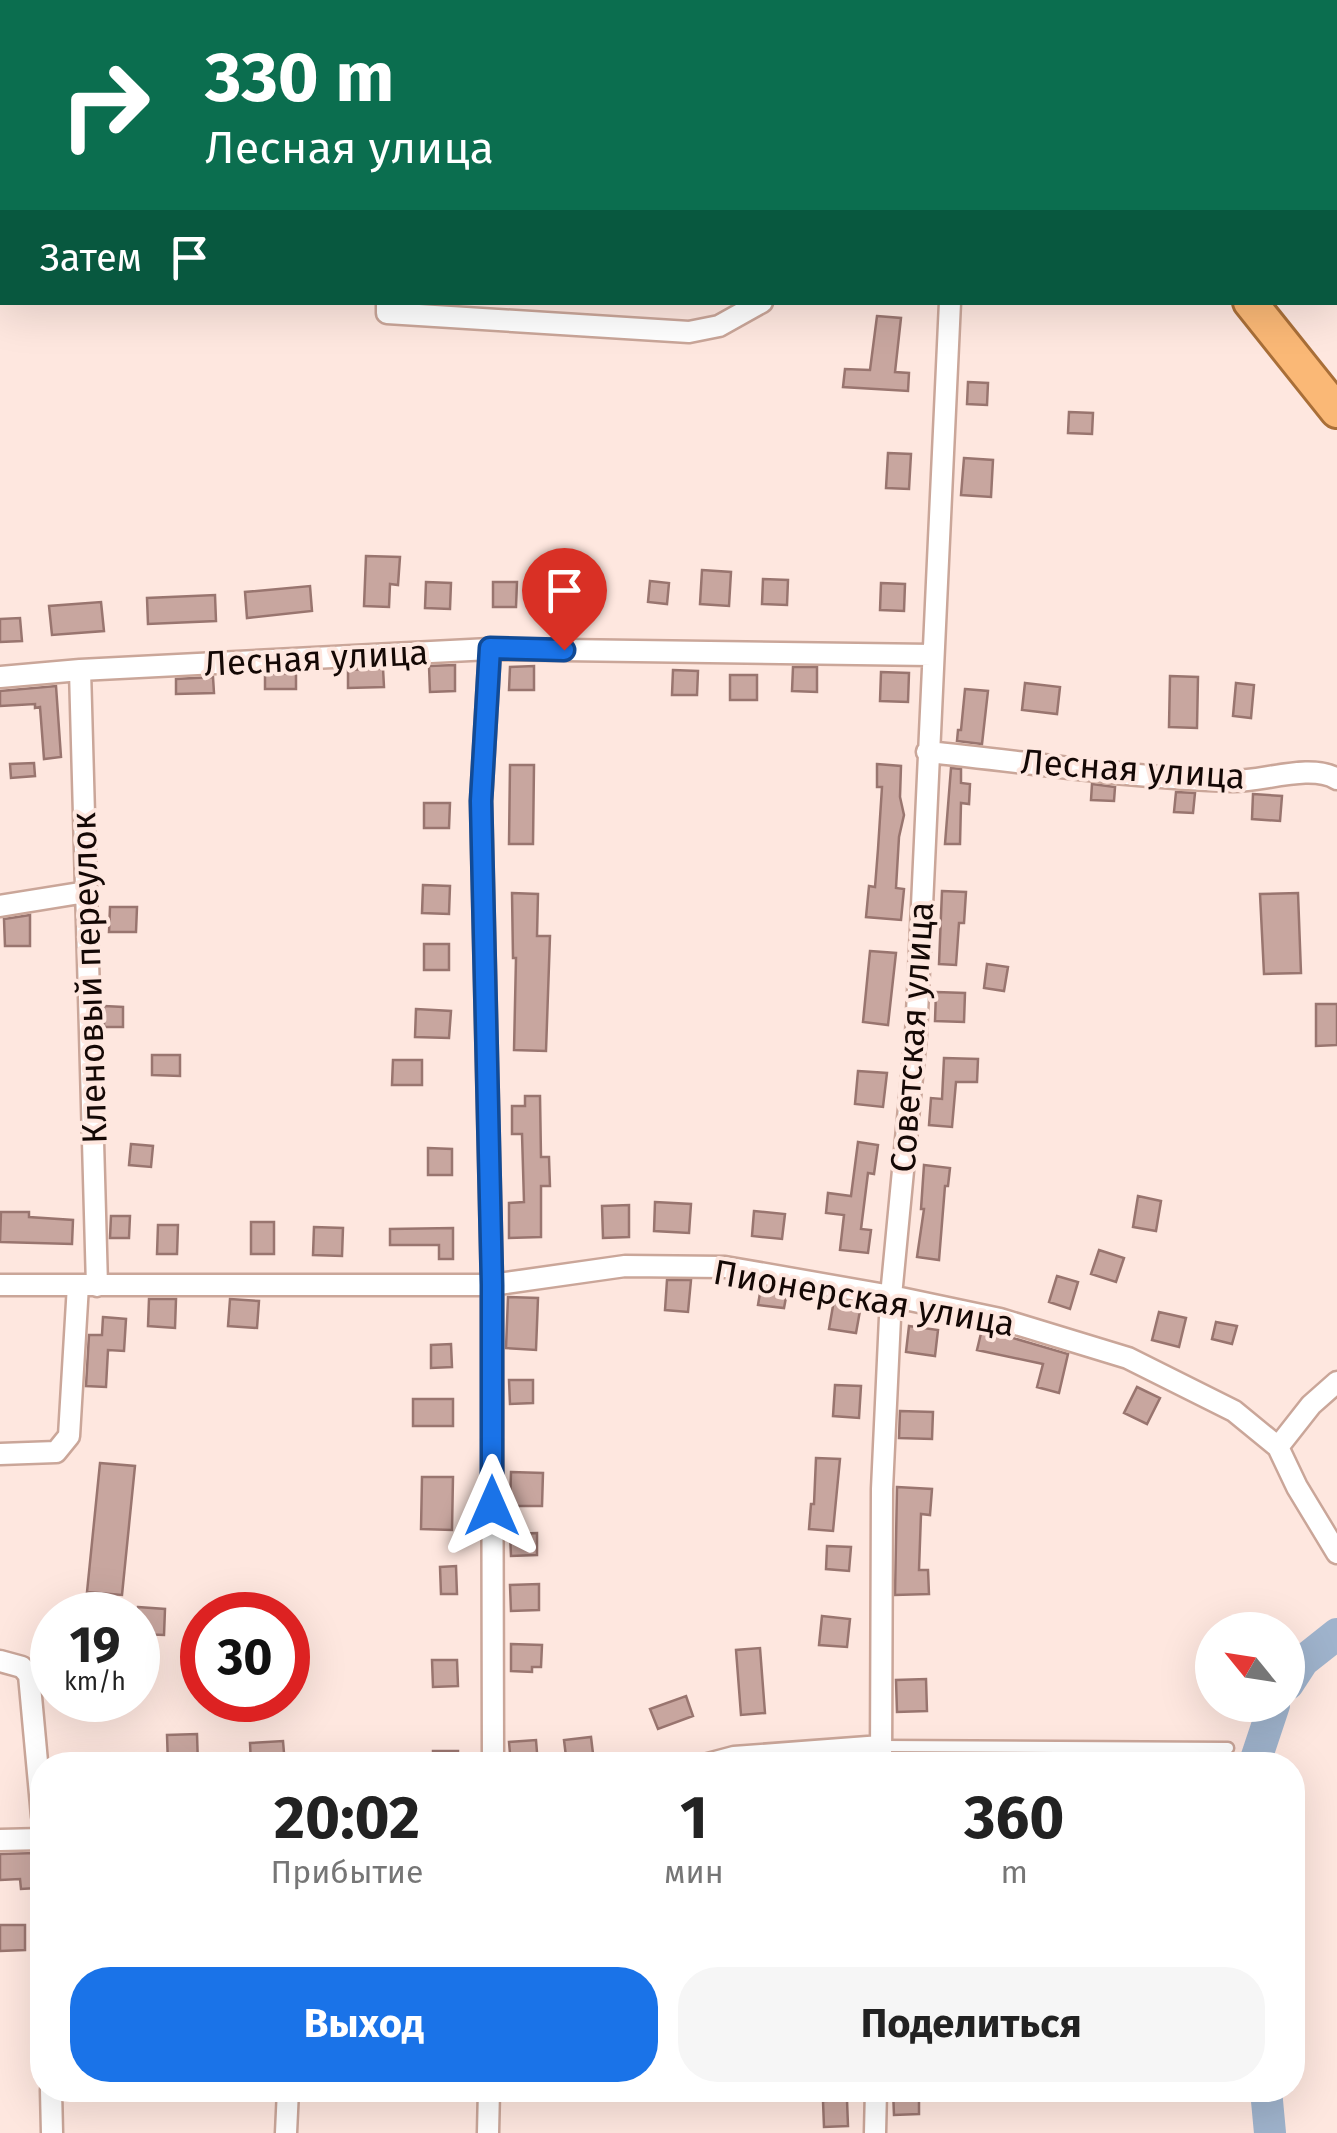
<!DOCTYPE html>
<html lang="ru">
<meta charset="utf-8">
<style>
:root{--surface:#fff;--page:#f6f6f6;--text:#222;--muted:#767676;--accent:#1a73e8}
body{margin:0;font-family:"Fira Sans",sans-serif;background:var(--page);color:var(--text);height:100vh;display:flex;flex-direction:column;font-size:38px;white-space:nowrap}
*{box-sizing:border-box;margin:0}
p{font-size:32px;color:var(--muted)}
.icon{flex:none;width:55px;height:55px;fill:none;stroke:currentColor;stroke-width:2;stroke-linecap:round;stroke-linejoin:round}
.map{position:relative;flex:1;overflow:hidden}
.side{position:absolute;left:30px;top:1752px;width:1275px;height:350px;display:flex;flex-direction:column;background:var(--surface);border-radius:40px;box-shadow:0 10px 40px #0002}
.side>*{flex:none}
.hud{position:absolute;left:0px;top:0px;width:1338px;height:305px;box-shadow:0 10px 40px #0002;background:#0b6e4f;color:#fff;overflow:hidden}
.needle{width:65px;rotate:300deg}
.buttons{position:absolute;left:1195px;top:1612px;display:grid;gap:20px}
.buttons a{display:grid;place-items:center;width:110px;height:110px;border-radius:50%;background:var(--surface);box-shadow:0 10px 40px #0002;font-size:50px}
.speed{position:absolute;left:30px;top:1592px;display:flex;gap:20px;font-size:50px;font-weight:700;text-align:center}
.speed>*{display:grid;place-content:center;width:130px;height:130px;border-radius:50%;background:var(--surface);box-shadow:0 10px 40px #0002;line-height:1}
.speed small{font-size:25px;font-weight:400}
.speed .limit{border:15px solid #d22;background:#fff;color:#111}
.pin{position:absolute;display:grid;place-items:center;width:85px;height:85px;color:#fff;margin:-102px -42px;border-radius:50% 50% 50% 0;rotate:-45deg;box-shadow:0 0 10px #0007}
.pin .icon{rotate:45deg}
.me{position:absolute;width:110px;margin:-55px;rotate:0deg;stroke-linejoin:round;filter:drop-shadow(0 0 8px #0008)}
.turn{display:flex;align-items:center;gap:35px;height:210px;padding:0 40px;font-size:45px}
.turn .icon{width:130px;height:130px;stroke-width:2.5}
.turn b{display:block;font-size:70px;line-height:85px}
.then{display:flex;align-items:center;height:95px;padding:0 40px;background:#0003;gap:20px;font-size:38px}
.eta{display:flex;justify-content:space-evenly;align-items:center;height:170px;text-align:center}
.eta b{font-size:60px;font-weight:700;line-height:70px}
.button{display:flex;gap:20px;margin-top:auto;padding:20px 40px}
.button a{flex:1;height:115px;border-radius:40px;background:var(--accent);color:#fff;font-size:40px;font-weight:700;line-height:115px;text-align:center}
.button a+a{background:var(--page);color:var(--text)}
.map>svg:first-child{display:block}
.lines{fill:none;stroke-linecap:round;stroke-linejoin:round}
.river{stroke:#9fb3cc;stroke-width:32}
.building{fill:#c8a69f;stroke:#99756f;stroke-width:2.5}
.service-casing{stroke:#caa699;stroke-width:15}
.minor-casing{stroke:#caa699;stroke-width:25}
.trunk-casing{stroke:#a96f38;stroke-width:38}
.service{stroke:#fff;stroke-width:10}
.minor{stroke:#fff;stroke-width:20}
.trunk{stroke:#fab876;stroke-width:32}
.route-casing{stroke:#114b97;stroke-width:25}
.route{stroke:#1a73e8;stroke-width:18}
.labels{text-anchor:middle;stroke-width:8;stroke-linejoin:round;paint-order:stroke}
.street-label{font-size:35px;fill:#140805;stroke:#fee7df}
</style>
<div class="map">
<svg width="1337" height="2133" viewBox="0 0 1337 2133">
<rect width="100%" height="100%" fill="#fee7df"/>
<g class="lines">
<!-- river -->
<path class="river" d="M 1288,1684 L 1303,1661 L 1337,1634
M 1254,1765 L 1274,1705
M 1266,2090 L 1270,2133"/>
</g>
<!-- building -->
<path class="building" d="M 877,316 L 901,318 L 895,372 L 909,373 L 908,391 L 843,387 L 845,369 L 870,370 Z
M 968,382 L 988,383 L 987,405 L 967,404 Z
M 1069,412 L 1093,413 L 1092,434 L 1068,433 Z
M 888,453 L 911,454 L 909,489 L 886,488 Z
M 964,458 L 993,460 L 991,497 L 961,495 Z
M 366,556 L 400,557 L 398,585 L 390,584 L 389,607 L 364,606 Z
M 545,567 L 585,567 L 585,598 L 545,598 Z
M 702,570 L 731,572 L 729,606 L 700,604 Z
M 763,579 L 788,580 L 787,605 L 762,604 Z
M 650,581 L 669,583 L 667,604 L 648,602 Z
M 426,582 L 451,583 L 450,609 L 425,608 Z
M 493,582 L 517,582 L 516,607 L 493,607 Z
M 881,583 L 905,584 L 904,611 L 880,610 Z
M 310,586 L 312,611 L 247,618 L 245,592 Z
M 215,595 L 216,621 L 148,624 L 147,598 Z
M 101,602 L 104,631 L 52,635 L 49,606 Z
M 20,618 L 22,641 L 0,642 L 0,619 Z
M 455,665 L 455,691 L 430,692 L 429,666 Z
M 534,666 L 534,690 L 509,690 L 510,667 Z
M 793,667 L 817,667 L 817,692 L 792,691 Z
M 383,668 L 384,687 L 348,688 L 348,670 Z
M 673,670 L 698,671 L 697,695 L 672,695 Z
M 881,672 L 909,673 L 908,702 L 880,701 Z
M 296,673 L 296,689 L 265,689 L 265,674 Z
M 730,675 L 757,675 L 757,700 L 730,700 Z
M 1170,676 L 1198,677 L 1197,728 L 1169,727 Z
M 213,677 L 214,693 L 176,694 L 176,679 Z
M 1025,683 L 1060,687 L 1057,714 L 1022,710 Z
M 1236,683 L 1254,685 L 1251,718 L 1233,716 Z
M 56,686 L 61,757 L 44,759 L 40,707 L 35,708 L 35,704 L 0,706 L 0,691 Z
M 965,689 L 988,691 L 982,744 L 957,741 L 958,730 L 961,730 Z
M 34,763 L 35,776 L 11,778 L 10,764 Z
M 877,764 L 901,766 L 900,797 L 904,815 L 899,837 L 896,888 L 904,889 L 901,920 L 866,917 L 869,886 L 875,887 L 878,849 L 882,787 L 877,787 Z
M 510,765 L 534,765 L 533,844 L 509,844 Z
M 951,768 L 961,769 L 961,783 L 970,784 L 969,804 L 961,803 L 960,844 L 945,844 Z
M 1092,784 L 1115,787 L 1114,801 L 1091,800 Z
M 1176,792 L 1195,793 L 1193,813 L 1174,812 Z
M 1253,794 L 1282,796 L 1280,821 L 1252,819 Z
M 424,803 L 450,803 L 449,828 L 424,828 Z
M 423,885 L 450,886 L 449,914 L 422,913 Z
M 942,891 L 966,892 L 964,923 L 959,923 L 956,965 L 939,964 Z
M 512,893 L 538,894 L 537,936 L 550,936 L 546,1051 L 514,1050 L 516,958 L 513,958 Z
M 1298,893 L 1301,973 L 1264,974 L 1260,894 Z
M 110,907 L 137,907 L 136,932 L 109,932 Z
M 30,915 L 30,946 L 5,946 L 4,919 Z
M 424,944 L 449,944 L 449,970 L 424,970 Z
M 870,951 L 896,953 L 888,1025 L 863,1022 Z
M 987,964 L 1008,967 L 1004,991 L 984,988 Z
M 936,992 L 965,993 L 964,1022 L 935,1021 Z
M 1316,1004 L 1337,1004 L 1337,1045 L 1316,1046 Z
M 104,1006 L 123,1007 L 123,1027 L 104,1027 Z
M 416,1009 L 451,1011 L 449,1038 L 415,1037 Z
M 152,1055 L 180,1055 L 180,1076 L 152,1075 Z
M 944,1058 L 978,1059 L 977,1082 L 956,1082 L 952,1127 L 929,1125 L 931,1098 L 942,1099 Z
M 393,1060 L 422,1060 L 422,1085 L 392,1085 Z
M 858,1071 L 887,1073 L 883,1107 L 855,1104 Z
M 525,1096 L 540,1096 L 541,1157 L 549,1157 L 550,1186 L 541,1186 L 541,1237 L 509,1238 L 509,1203 L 524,1202 L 522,1134 L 512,1134 L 512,1106 L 525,1106 Z
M 858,1142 L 878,1145 L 874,1174 L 868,1173 L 861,1229 L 871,1230 L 868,1253 L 840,1250 L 844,1215 L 826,1213 L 828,1193 L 851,1196 Z
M 131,1144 L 153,1146 L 151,1167 L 129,1165 Z
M 428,1148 L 452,1149 L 452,1175 L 428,1175 Z
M 924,1165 L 950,1168 L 948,1186 L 945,1186 L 939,1260 L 917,1257 L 924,1209 L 921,1209 Z
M 1138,1196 L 1161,1201 L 1156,1231 L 1133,1227 Z
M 655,1202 L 691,1204 L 689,1233 L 654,1231 Z
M 629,1205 L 629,1237 L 603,1238 L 602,1206 Z
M 754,1211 L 785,1214 L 782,1239 L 752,1236 Z
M 1,1212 L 29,1212 L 29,1217 L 73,1220 L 72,1244 L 0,1242 Z
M 111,1216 L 130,1216 L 129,1238 L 110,1238 Z
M 251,1222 L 274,1222 L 274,1254 L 251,1254 Z
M 158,1225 L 178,1225 L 177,1254 L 157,1254 Z
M 314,1227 L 343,1228 L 342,1256 L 313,1255 Z
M 453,1228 L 453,1259 L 439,1259 L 439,1245 L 390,1245 L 390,1229 Z
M 1099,1250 L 1124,1258 L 1116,1282 L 1091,1274 Z
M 1057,1276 L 1078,1282 L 1070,1309 L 1049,1302 Z
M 667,1280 L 691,1280 L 688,1312 L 665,1310 Z
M 761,1287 L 787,1292 L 784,1308 L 758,1305 Z
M 508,1297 L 538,1298 L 536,1350 L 506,1348 Z
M 149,1299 L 176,1299 L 175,1328 L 148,1326 Z
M 230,1299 L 259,1301 L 257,1328 L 228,1326 Z
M 834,1300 L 861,1305 L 856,1333 L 829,1329 Z
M 1159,1312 L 1186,1318 L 1179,1347 L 1152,1340 Z
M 103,1317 L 126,1319 L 124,1351 L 108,1350 L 106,1387 L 86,1386 L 89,1335 L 102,1335 Z
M 1216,1322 L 1237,1326 L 1232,1344 L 1212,1339 Z
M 909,1326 L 938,1330 L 935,1356 L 906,1352 Z
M 982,1329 L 1068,1354 L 1059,1393 L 1037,1387 L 1043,1364 L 977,1350 Z
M 451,1344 L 452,1367 L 431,1368 L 431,1345 Z
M 509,1380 L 533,1380 L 533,1403 L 510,1404 Z
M 835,1385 L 861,1386 L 859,1418 L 833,1416 Z
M 1137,1387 L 1160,1398 L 1147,1424 L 1124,1413 Z
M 413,1399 L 453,1399 L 453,1426 L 413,1426 Z
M 900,1411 L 933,1412 L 932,1439 L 899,1438 Z
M 816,1458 L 840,1459 L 833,1531 L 809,1529 L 811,1504 L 814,1504 Z
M 100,1463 L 135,1466 L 122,1595 L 87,1592 Z
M 511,1472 L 543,1473 L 542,1506 L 510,1506 Z
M 422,1477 L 453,1477 L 452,1530 L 421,1529 Z
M 897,1487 L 932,1489 L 930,1515 L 921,1514 L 919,1570 L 928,1570 L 929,1594 L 895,1595 Z
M 537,1533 L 537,1555 L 511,1556 L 510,1534 Z
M 827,1546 L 851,1547 L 849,1571 L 826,1569 Z
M 456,1566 L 457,1594 L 441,1594 L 440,1567 Z
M 539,1584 L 539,1610 L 511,1611 L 510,1585 Z
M 138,1607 L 165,1609 L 164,1635 L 138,1634 Z
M 822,1616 L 850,1619 L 847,1647 L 819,1645 Z
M 511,1644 L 542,1645 L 541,1667 L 532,1667 L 532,1672 L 511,1671 Z
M 760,1648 L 765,1713 L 741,1715 L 736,1650 Z
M 432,1660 L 457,1660 L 458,1686 L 433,1687 Z
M 926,1679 L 927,1711 L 897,1712 L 896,1680 Z
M 686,1696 L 693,1716 L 658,1729 L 650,1709 Z
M 197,1734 L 198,1765 L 168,1765 L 167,1735 Z
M 591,1737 L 594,1762 L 567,1765 L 564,1740 Z
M 536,1740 L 538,1765 L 511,1765 L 509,1742 Z
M 283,1741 L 285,1765 L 251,1765 L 250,1743 Z
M 433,1751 L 458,1751 L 458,1765 L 433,1765 Z
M 36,1853 L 37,1888 L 21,1889 L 20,1879 L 0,1880 L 0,1854 Z
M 0,1925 L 25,1925 L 25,1950 L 0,1951 Z
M 893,2090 L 919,2090 L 919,2114 L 894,2115 Z
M 847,2100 L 848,2126 L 824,2127 L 823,2101 Z"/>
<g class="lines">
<defs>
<path id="service" d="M 881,1746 L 1228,1748"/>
<path id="minor" d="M 459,2 L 460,0
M 387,302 L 387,313 L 689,332 L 719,326 L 762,302
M 490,649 L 481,801 L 492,1285 L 493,1765
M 80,670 L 97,1286
M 0,677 L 80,670 L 490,649 L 932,655
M 927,752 C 1028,762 1130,778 1232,781 C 1261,782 1311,763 1337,779
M 0,906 L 86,892
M 0,1285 L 492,1285 L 625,1266 L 725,1267 L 891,1296 L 1000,1319 L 1128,1358 L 1234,1411 L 1278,1447 L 1297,1487 L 1337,1553
M 1278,1447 L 1311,1405 L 1337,1382
M 0,1454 L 56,1452 L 69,1436 L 78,1285
M 0,1661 L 22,1667 L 29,1675 L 42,1816
M 704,1765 L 734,1757 L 881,1746
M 881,1765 L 882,1489 L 891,1296 L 916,1035 L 950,302
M 0,1840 L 42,1839
M 51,2090 L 52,2133
M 286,2133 L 288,2090
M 488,2133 L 489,2090
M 875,2133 L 876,2090"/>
<path id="trunk" d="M 1007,0 L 1009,2
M 1250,302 L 1337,411"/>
</defs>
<!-- service casing -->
<use href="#service" class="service-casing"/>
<!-- minor casing -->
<use href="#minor" class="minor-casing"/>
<!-- trunk casing -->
<use href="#trunk" class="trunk-casing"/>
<!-- service -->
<use href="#service" class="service"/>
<!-- minor -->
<use href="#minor" class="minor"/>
<!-- trunk -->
<use href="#trunk" class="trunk"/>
</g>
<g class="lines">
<defs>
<path id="route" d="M 492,1506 L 492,1285 L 481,801 L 490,648 L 564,650"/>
</defs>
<!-- route casing -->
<use href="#route" class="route-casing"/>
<!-- route -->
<use href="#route" class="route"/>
</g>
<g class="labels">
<!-- street labels -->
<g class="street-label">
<text transform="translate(316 658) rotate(-3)" y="12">Лесная улица</text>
<text transform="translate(1133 769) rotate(4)" y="12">Лесная улица</text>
<text transform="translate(89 978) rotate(-92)" y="12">Кленовый переулок</text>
<text transform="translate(912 1037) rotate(-86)" y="12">Советская улица</text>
<text transform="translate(864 1298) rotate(10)" y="12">Пионерская улица</text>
</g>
</g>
</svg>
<div class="buttons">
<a><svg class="needle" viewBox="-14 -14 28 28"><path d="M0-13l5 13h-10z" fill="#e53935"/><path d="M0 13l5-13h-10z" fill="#767676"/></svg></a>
</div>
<div class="speed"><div>19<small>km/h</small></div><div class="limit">30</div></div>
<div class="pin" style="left:564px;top:650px;background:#d93025"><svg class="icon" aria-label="arrive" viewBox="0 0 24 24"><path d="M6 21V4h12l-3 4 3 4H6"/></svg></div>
<svg class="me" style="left:492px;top:1506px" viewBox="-20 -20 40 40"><path d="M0-17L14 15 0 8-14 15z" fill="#1a73e8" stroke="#fff" stroke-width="4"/></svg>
<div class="hud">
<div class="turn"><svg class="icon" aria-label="right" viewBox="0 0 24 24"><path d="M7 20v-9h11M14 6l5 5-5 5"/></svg><div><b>330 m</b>Лесная улица</div></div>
<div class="then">Затем<svg class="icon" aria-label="arrive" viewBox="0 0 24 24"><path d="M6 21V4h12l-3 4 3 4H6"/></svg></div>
</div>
<section class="side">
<div class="eta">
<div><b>20:02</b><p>Прибытие</p></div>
<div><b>1</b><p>мин</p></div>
<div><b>360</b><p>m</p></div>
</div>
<div class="button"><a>Выход</a><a>Поделиться</a></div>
</section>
</div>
